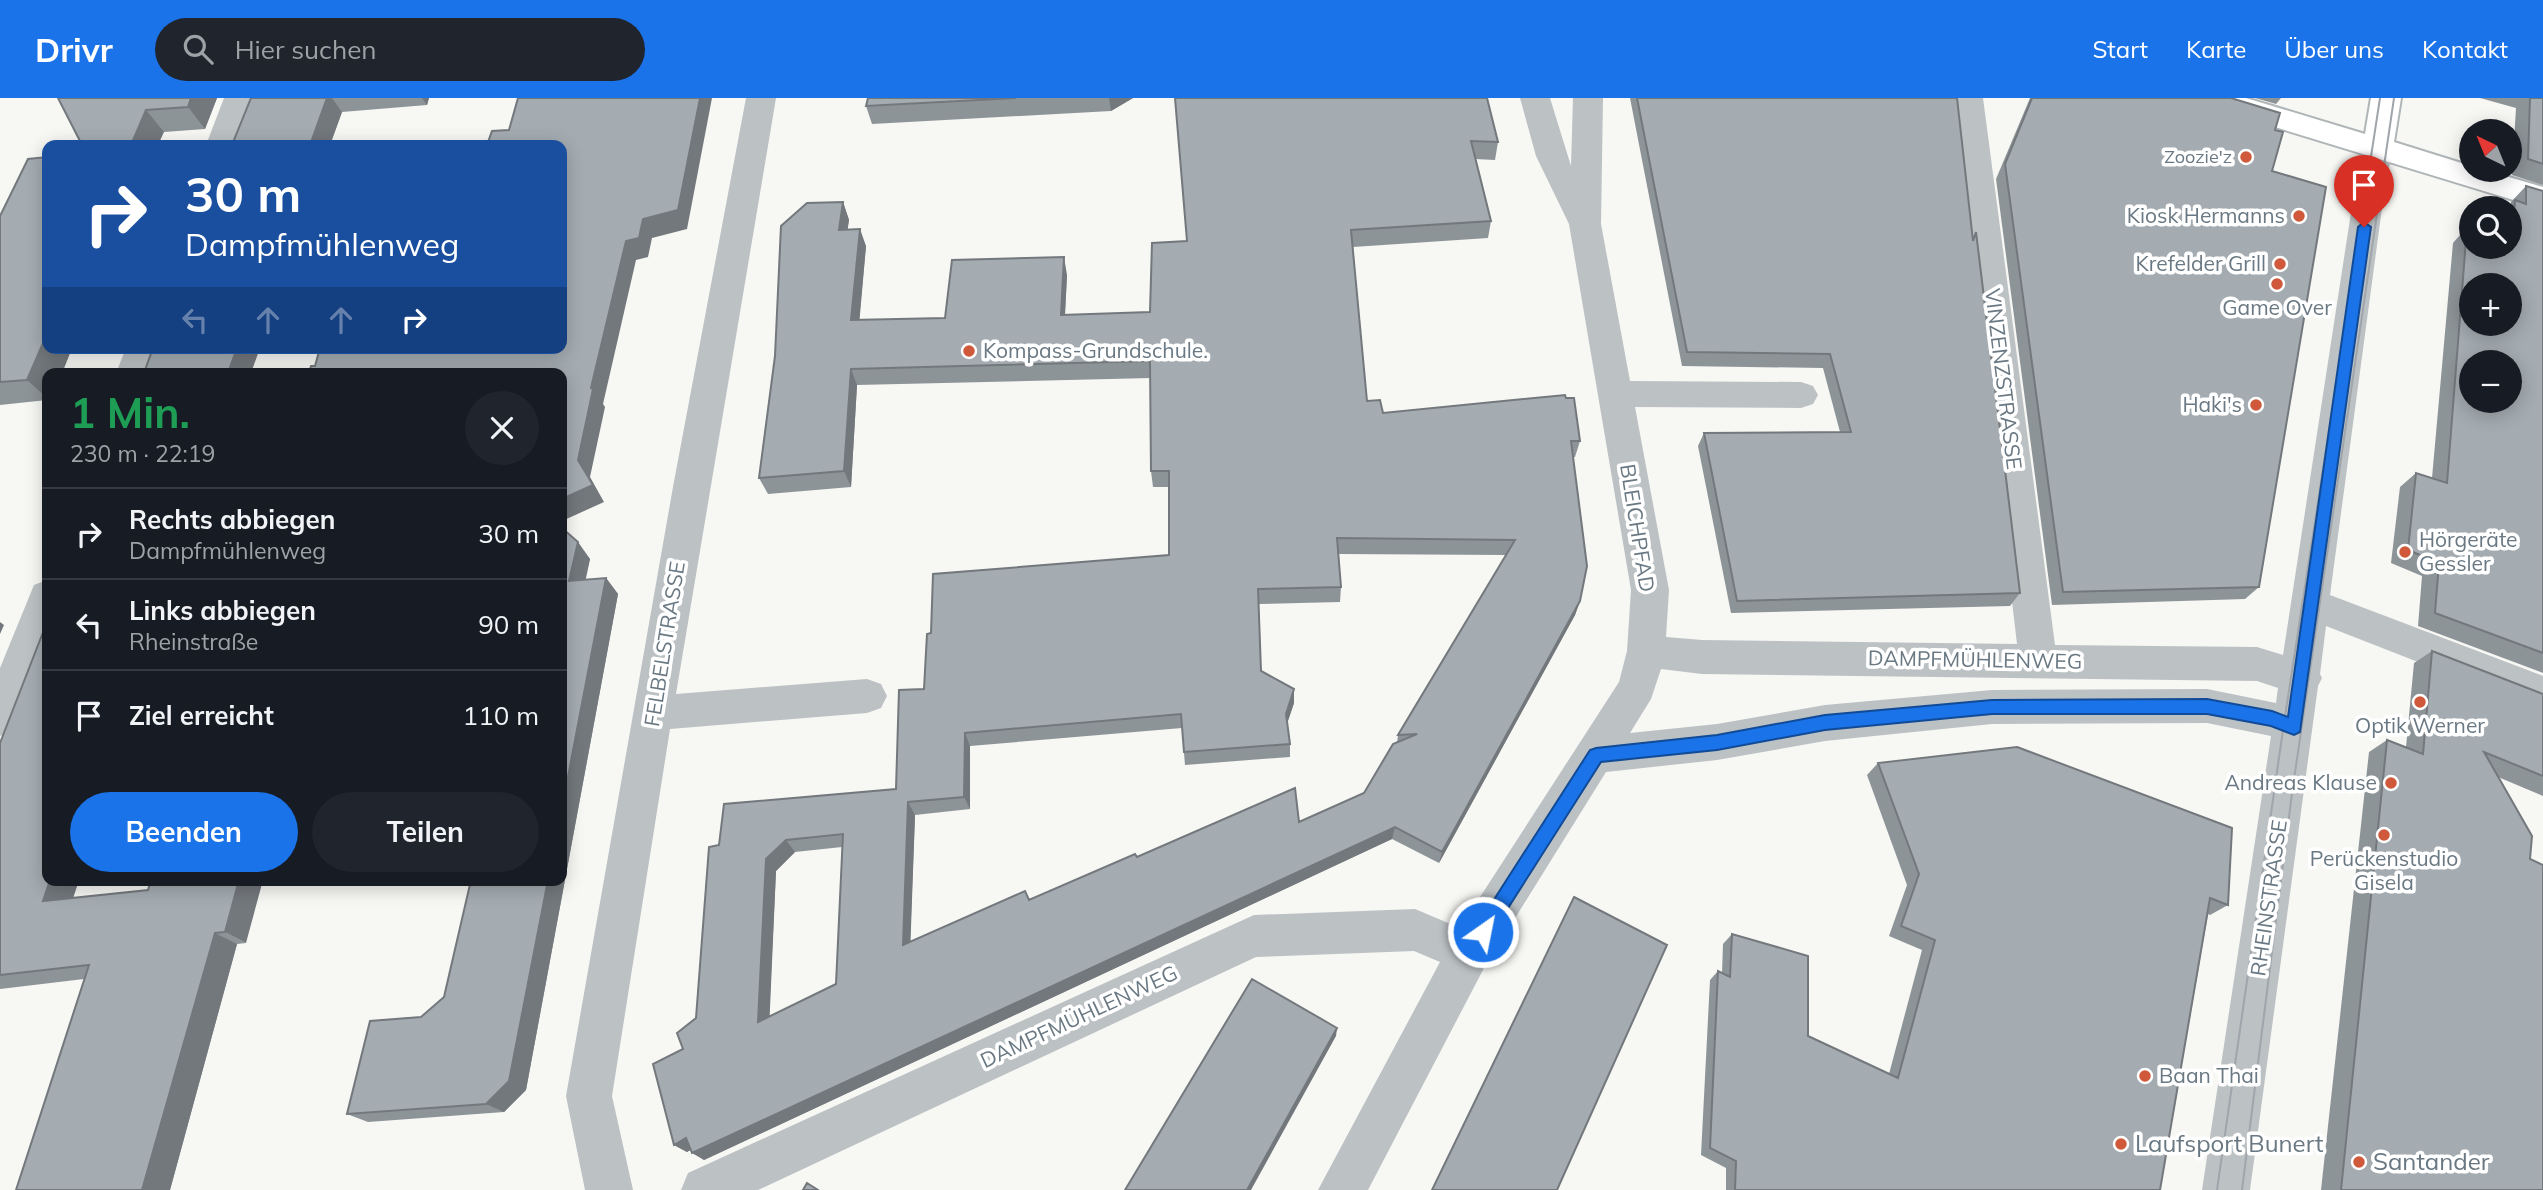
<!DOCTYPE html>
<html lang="de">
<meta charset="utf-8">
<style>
:root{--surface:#171b24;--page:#20242c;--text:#f1f3f6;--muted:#9ea1a6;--line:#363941;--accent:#1a73e8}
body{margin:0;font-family:Mulish,sans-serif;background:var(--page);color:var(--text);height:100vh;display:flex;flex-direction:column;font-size:26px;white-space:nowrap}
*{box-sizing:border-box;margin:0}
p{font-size:23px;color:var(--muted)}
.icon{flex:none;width:38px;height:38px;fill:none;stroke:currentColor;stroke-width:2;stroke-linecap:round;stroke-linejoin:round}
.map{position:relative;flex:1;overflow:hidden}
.sheet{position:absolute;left:42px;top:270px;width:525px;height:518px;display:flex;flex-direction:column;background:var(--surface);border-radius:14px;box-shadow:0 4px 18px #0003}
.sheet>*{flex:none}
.banner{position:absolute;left:42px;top:42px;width:525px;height:214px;border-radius:14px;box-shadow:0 4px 18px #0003;background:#1a4fa0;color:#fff;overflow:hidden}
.needle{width:46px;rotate:317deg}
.fabs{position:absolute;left:2459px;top:21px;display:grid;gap:14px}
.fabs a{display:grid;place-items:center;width:63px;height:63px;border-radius:50%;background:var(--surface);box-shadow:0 4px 18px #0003;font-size:35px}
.pin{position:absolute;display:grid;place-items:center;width:60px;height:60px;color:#fff;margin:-72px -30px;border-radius:50% 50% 50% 0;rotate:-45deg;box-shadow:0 0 7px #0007}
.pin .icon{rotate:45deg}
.me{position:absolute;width:77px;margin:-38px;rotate:33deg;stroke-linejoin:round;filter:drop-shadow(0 0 5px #0008)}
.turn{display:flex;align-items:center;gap:24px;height:147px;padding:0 28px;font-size:32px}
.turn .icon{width:91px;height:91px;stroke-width:2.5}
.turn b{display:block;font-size:49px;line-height:60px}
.lanes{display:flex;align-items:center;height:66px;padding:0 28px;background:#0003;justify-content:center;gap:35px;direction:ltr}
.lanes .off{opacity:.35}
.round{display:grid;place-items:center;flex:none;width:74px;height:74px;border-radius:37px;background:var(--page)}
.head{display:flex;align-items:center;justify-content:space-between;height:119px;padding:0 28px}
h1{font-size:42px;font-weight:700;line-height:52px;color:#1e9e55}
.action{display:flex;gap:14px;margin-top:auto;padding:14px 28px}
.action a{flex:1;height:80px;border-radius:42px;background:var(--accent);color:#fff;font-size:28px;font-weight:700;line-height:80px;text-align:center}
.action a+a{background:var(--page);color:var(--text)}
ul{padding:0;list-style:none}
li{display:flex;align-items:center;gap:21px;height:91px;padding:0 28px;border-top:2px solid var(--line)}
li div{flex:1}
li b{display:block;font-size:26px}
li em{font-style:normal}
header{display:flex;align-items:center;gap:42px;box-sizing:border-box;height:98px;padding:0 35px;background:var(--accent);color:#fff}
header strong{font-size:33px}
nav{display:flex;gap:38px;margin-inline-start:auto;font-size:24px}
.search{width:490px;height:63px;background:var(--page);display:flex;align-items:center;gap:18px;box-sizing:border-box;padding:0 24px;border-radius:38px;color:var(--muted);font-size:26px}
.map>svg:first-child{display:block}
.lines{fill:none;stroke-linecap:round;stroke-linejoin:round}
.major-casing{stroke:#b0b5b8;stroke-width:4}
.minor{fill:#bcc1c4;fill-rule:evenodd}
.major{fill:#fff;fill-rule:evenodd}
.tram{stroke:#9fa5aa;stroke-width:2}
.wall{fill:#8d9498;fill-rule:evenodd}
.shaded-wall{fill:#73787c}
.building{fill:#a4acb1;stroke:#73787c;stroke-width:2;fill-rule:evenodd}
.route{fill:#1a73e8;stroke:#114b97;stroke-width:2}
.poi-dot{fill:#d0593b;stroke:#fff;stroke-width:2.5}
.labels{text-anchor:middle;stroke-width:7;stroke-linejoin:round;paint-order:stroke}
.far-poi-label{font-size:18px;fill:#697882;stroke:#fff;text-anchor:end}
.poi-label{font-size:21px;fill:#697882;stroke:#fff;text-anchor:end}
.street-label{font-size:21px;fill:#697882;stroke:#fff}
.near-poi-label{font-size:24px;fill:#697882;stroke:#fff;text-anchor:start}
</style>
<header>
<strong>Drivr</strong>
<div class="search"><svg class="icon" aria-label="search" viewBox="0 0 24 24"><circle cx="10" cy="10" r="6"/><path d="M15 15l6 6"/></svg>Hier suchen</div>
<nav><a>Start</a><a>Karte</a><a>Über uns</a><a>Kontakt</a></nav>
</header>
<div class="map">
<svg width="2543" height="1092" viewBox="0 0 2543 1092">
<rect width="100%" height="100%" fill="#f7f7f4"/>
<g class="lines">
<defs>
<path id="major" d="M 2198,0 L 2246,0 L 2365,36 L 2371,0 L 2401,0 L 2394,44 L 2471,68 L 2471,72 L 2485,72 L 2543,89 L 2543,111 L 2203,7 Z"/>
</defs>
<!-- major casing -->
<use href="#major" class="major-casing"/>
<!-- minor -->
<path class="minor" d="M 224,0 L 254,0 L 236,47 L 206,47 Z
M 746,0 L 776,0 L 676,596 L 867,581 L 881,586 L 887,598 L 881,610 L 867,615 L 670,631 L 612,998 L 633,1092 L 585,1092 L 566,998 L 673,389 Z
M 1520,0 L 1550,0 L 1571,68 L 1573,0 L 1603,0 L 1601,126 L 1630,283 L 1801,284 L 1813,288 L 1818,297 L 1813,306 L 1801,310 L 1635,309 L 1669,492 L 1666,539 L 1702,542 L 2017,546 L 1953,0 L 1983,0 L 2055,547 L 2257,549 L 2283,557 L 2354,95 L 2363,50 L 2367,43 L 2378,40 L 2389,43 L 2393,50 L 2384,95 L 2330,497 L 2543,578 L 2543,613 L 2326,528 L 2320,576 L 2322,580 L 2318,588 L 2250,1092 L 2202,1092 L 2271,638 L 2207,625 L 1992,626 L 1825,643 L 1717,662 L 1606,674 L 1484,870 L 1368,1092 L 1318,1092 L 1440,864 L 1414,853 L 1256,859 L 758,1092 L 681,1092 L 688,1075 L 1254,817 L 1415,811 L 1460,830 L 1619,584 L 1627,553 L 1631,492 L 1569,126 L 1536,58 ZM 1661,571 L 1702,576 L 2257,583 L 2278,590 L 2276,605 L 2207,591 L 1992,592 L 1825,607 L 1717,626 L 1630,635 L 1651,601 Z
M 126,250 L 160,250 L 150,275 L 116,275 Z
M 47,482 L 47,547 L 14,632 L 0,638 L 0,570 L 34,487 Z"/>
<!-- major -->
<use href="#major" class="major"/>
<!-- tram -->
<path class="tram" d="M 2217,1092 L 2284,625 L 2380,0
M 2242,1092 L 2292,695 L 2394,0"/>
</g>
<!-- wall -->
<path class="wall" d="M 58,0 L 217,0 L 205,31 L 164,34 Z
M 251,0 L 429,0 L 427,7 L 342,14 L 330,47 L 232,47 Z
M 868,0 L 1133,0 L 1111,13 L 872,26 L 866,8 Z
M 1175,0 L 1498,44 L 1495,62 L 1475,61 L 1491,123 L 1488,140 L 1353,149 L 1367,303 L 1383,315 L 1580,343 L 1575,359 L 1573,359 L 1580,503 L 1575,517 L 1439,765 L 1392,741 L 704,1062 L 690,1052 L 687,1054 L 674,1047 L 683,951 L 696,920 L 719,747 L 896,691 L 924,591 L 931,535 L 1169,457 L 1169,389 L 1153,389 L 1151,373 L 1151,280 L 857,287 L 851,389 L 768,396 L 759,380 L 843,104 L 849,122 L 847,132 L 866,148 L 859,222 L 945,220 L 1067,177 L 1065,217 L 1150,214 L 1187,143 ZM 1338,456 L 1506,457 L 1398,637 L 1397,645 L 1364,695 L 1299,724 L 1137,759 L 1029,802 L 910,844 L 915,717 L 970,711 L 970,648 L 1182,630 L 1185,667 L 1290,659 L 1290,646 L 1287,625 L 1294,605 L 1294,591 L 1261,573 L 1259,506 L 1340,504 L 1341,489 ZM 842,749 L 836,886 L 769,919 L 776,773 L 795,754 Z
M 1630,0 L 1957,0 L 1972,141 L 1976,134 L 2020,495 L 2010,508 L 1731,515 L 1698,348 L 1704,335 L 1840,334 L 1823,270 L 1682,268 Z
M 2030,0 L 2231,0 L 2275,32 L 2272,73 L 2259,489 L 2245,501 L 2052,507 L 1996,81 Z
M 2255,0 L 2281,0 L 2276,6 Z
M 2480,0 L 2543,0 L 2543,87 L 2512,77 L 2516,10 Z
M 2526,88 L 2543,93 L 2543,575 L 2418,528 L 2422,478 L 2391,465 L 2400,389 L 2416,375 L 2432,380 L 2453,145 L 2467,129 L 2510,149 L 2510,110 L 2507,110 L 2511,106 L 2511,104 Z
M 0,118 L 72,250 L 62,275 L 47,275 L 47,302 L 0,307 Z
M 562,430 L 590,461 L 585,482 L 606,480 L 618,496 L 526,992 L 504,1014 L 368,1024 L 347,1016 L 421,919 L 444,899 Z
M 2432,553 L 2543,596 L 2543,698 L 2498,679 L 2530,761 L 2543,1092 L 2321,1092 L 2369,654 L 2387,642 L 2406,649 L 2414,565 Z
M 0,645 L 47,782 L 79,782 L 73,800 L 148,792 L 246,845 L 237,846 L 170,1092 L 16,1092 L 84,881 L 0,891 Z
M 1878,665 L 2228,807 L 2210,817 L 2208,816 L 2160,1092 L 1726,1092 L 1726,1070 L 1701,1057 L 1710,882 L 1718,873 L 1722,875 L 1723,846 L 1732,836 L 1808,938 L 1889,976 L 1922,852 L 1889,838 L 1907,787 L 1867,677 Z"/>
<!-- shaded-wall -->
<path class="shaded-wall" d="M 191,0 L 217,0 L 205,31 L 188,9 Z
M 327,0 L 332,0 L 342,14 L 330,47 L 310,47 Z
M 422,0 L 429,0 L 427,7 Z
M 700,0 L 712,0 L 687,131 L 652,140 L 648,159 L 636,162 L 603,306 L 605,309 L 590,379 L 604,404 L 562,423 L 562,401 L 578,362 L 591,290 L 626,143 L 643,121 Z
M 1109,0 L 1133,0 L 1111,13 Z
M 146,12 L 164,34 L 158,47 L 131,47 Z
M 843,104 L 849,122 L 845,150 L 839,132 Z
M 860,131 L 866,148 L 858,239 L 851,222 Z
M 1064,159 L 1067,177 L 1064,234 L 1061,217 Z
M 47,236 L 47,250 L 72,250 L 62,275 L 47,275 L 47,300 L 27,282 Z
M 237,250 L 260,250 L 251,275 L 228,275 Z
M 851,271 L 857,287 L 851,389 L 844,373 Z
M 578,444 L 590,461 L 582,499 L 569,483 Z
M 606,480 L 618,496 L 526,992 L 504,1014 L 486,1006 L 548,782 L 562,782 L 562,710 Z
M 1580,503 L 1575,517 L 1439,765 L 1442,754 Z
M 0,524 L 4,527 L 0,536 Z
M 1294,591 L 1294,605 L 1286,629 L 1286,616 Z
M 965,635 L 970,648 L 970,711 L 964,699 Z
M 908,704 L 915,717 L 910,858 L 903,847 Z
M 1395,729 L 1392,741 L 704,1062 L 692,1055 Z
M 786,742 L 795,754 L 776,773 L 769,933 L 758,924 L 766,761 Z
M 50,782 L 79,782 L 68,815 L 43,803 Z
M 239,782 L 263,782 L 246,845 L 225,834 Z
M 215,835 L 237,846 L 170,1092 L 142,1092 Z
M 1337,930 L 1336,938 L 1251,1092 L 1247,1092 Z
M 686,1040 L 699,1047 L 687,1054 L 674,1047 Z"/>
<!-- building -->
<path class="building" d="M 58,0 L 191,0 L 188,9 L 146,12 L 131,47 L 82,47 Z
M 251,0 L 327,0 L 310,47 L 232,47 Z
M 518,0 L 700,0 L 678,112 L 643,121 L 639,140 L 626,143 L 591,290 L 593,291 L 578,362 L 593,387 L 562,401 L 562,275 L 309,275 L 311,268 L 315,268 L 320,250 L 562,250 L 562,47 L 487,47 L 492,33 L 509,32 Z
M 868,0 L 1016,0 L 866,8 Z
M 1175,0 L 1487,0 L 1498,44 L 1471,43 L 1491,123 L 1351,132 L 1367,303 L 1380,302 L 1383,315 L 1565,297 L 1566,300 L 1574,300 L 1580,343 L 1571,343 L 1587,468 L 1580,503 L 1442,754 L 1395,729 L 692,1055 L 686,1040 L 674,1047 L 653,966 L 683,951 L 677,935 L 696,920 L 709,749 L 719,747 L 724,706 L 896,691 L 899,592 L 924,591 L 927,536 L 931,535 L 933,476 L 1169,457 L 1169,373 L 1151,373 L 1150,263 L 851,271 L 844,373 L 759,380 L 775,258 L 781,128 L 807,105 L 843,104 L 839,132 L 860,131 L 851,222 L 945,220 L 952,162 L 1064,159 L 1061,217 L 1150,214 L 1152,145 L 1187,143 ZM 1337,440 L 1515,442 L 1398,637 L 1417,636 L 1393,646 L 1364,695 L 1299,724 L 1295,690 L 1137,759 L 1135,756 L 1029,802 L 1025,793 L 903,847 L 908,704 L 964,699 L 965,635 L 1181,616 L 1184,654 L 1290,646 L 1286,616 L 1294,591 L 1261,573 L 1258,491 L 1341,489 ZM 843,736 L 836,886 L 758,924 L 766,761 L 786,742 Z
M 1637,0 L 1957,0 L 1973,143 L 1976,134 L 2020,495 L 1737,503 L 1704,335 L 1851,334 L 1830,256 L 1687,254 Z
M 2032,0 L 2231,0 L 2280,15 L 2275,32 L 2283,34 L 2272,73 L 2326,89 L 2259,489 L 2063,494 L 2005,66 Z
M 2530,0 L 2543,0 L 2543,66 L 2528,61 Z
M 47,59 L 47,236 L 27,282 L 0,284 L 0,118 L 28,61 Z
M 2526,88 L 2543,93 L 2543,555 L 2435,515 L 2439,465 L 2408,452 L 2416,375 L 2447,385 L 2467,129 L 2471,129 L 2471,149 L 2510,149 L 2510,132 L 2513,132 L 2515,102 L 2526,106 ZM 2471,187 L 2510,187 L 2510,226 L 2471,226 ZM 2471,264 L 2510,264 L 2510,303 L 2471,303 Z
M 153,250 L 237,250 L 228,275 L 144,275 Z
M 562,430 L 578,444 L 569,483 L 606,480 L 562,710 Z
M 47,524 L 47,782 L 50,782 L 43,803 L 148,792 L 151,782 L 239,782 L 225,834 L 215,835 L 142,1092 L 16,1092 L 89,867 L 0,877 L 0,645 Z
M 2432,553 L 2543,596 L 2543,678 L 2484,654 L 2532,738 L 2530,761 L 2543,767 L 2543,1092 L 2341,1092 L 2387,642 L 2423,656 Z
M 2017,649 L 2232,730 L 2228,807 L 2210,800 L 2160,1092 L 1735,1092 L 1736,1063 L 1710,1050 L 1718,873 L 1730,879 L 1732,836 L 1808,858 L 1808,938 L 1898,980 L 1935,842 L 1901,828 L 1919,776 L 1878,665 Z
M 471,782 L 548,782 L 509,983 L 486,1006 L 347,1016 L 370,923 L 421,919 L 444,899 Z
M 1574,799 L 1667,847 L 1557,1092 L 1432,1092 Z
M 1252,881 L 1337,930 L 1247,1092 L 1125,1092 Z
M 807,1085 L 818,1092 L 803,1092 Z"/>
<!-- route -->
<path class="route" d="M 2364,124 L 2371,129 L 2300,634 L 2294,637 L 2271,628 L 2207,616 L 1992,616 L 1825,632 L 1717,652 L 1601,664 L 1489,840 L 1483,843 L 1477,840 L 1474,834 L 1477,828 L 1590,652 L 1596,650 L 1717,637 L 1825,617 L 1992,602 L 2207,601 L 2272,613 L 2288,619 L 2358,129 Z"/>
<!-- markers -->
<g class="poi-dot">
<circle cx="2246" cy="59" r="7"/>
<circle cx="2299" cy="118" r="7"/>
<circle cx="2280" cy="166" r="7"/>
<circle cx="2277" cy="186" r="7"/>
<circle cx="969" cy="253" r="7"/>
<circle cx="2256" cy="307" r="7"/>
<circle cx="2405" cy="454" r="7"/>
<circle cx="2420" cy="604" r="7"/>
<circle cx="2391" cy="685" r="7"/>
<circle cx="2384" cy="737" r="7"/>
<circle cx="2145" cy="978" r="7"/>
<circle cx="2121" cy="1046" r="7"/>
<circle cx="2359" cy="1064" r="7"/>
</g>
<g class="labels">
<!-- far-poi labels -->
<g class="far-poi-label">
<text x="2232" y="65">Zoozie'z</text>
</g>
<!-- poi labels -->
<g class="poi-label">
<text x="2285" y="125">Kiosk Hermanns</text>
<text x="2266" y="173">Krefelder Grill</text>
<text x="2277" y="217" text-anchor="middle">Game Over</text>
<text x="983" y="260" text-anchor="start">Kompass-Grundschule.</text>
<text x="2242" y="314">Haki's</text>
<text x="2419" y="449" text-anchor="start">Hörgeräte<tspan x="2419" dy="24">Gessler</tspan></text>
<text x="2420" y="635" text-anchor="middle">Optik Werner</text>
<text x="2377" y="692">Andreas Klause</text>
<text x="2384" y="768" text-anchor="middle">Perückenstudio<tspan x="2384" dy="24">Gisela</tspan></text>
<text x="2159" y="985" text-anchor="start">Baan Thai</text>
</g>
<!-- street labels -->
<g class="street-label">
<text transform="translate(2003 281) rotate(83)" y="7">VINZENZSTRASSE</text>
<text transform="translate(1637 430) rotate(81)" y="7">BLEICHPFAD</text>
<text transform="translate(665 546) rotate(-81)" y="7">FELBELSTRASSE</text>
<text transform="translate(1975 562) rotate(1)" y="7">DAMPFMÜHLENWEG</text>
<text transform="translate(2269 800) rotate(-82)" y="7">RHEINSTRASSE</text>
<text transform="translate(1079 919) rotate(-25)" y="7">DAMPFMÜHLENWEG</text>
</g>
<!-- near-poi labels -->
<g class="near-poi-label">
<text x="2135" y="1054">Laufsport Bunert</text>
<text x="2373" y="1072">Santander</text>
</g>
</g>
</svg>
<div class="fabs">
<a><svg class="needle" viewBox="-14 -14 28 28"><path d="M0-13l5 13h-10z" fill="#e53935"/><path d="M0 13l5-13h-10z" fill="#9ea1a6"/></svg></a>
<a><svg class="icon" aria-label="search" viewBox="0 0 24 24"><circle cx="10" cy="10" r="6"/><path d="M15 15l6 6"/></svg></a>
<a>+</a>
<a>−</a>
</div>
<div class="pin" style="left:2364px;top:129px;background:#d93025"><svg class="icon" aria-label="arrive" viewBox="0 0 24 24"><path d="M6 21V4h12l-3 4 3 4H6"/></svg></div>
<svg class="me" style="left:1483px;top:834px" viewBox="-20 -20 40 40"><circle r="17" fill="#1a73e8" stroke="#fff" stroke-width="3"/><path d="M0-11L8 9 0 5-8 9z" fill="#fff"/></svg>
<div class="banner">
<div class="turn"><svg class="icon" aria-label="right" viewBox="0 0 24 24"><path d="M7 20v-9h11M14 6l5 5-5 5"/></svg><div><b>30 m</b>Dampfmühlenweg</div></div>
<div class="lanes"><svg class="icon off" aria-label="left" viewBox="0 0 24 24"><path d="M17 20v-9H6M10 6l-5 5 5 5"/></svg><svg class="icon off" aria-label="ahead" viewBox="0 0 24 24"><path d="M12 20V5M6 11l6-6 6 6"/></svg><svg class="icon off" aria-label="ahead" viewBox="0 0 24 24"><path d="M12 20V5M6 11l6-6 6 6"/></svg><svg class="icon" aria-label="right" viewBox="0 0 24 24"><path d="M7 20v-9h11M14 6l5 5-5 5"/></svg></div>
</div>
<section class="sheet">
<div class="head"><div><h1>1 Min.</h1><p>230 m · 22:19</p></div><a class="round"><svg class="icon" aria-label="close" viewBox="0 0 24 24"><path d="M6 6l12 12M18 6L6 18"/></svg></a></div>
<ul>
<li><svg class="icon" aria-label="right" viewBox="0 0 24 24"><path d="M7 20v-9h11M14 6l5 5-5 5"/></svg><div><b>Rechts abbiegen</b><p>Dampfmühlenweg</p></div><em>30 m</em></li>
<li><svg class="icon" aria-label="left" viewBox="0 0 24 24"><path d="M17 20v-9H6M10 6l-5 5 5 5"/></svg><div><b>Links abbiegen</b><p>Rheinstraße</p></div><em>90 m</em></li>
<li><svg class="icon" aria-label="arrive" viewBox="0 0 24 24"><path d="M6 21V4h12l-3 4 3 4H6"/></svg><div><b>Ziel erreicht</b></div><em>110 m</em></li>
</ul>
<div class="action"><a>Beenden</a><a>Teilen</a></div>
</section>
</div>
